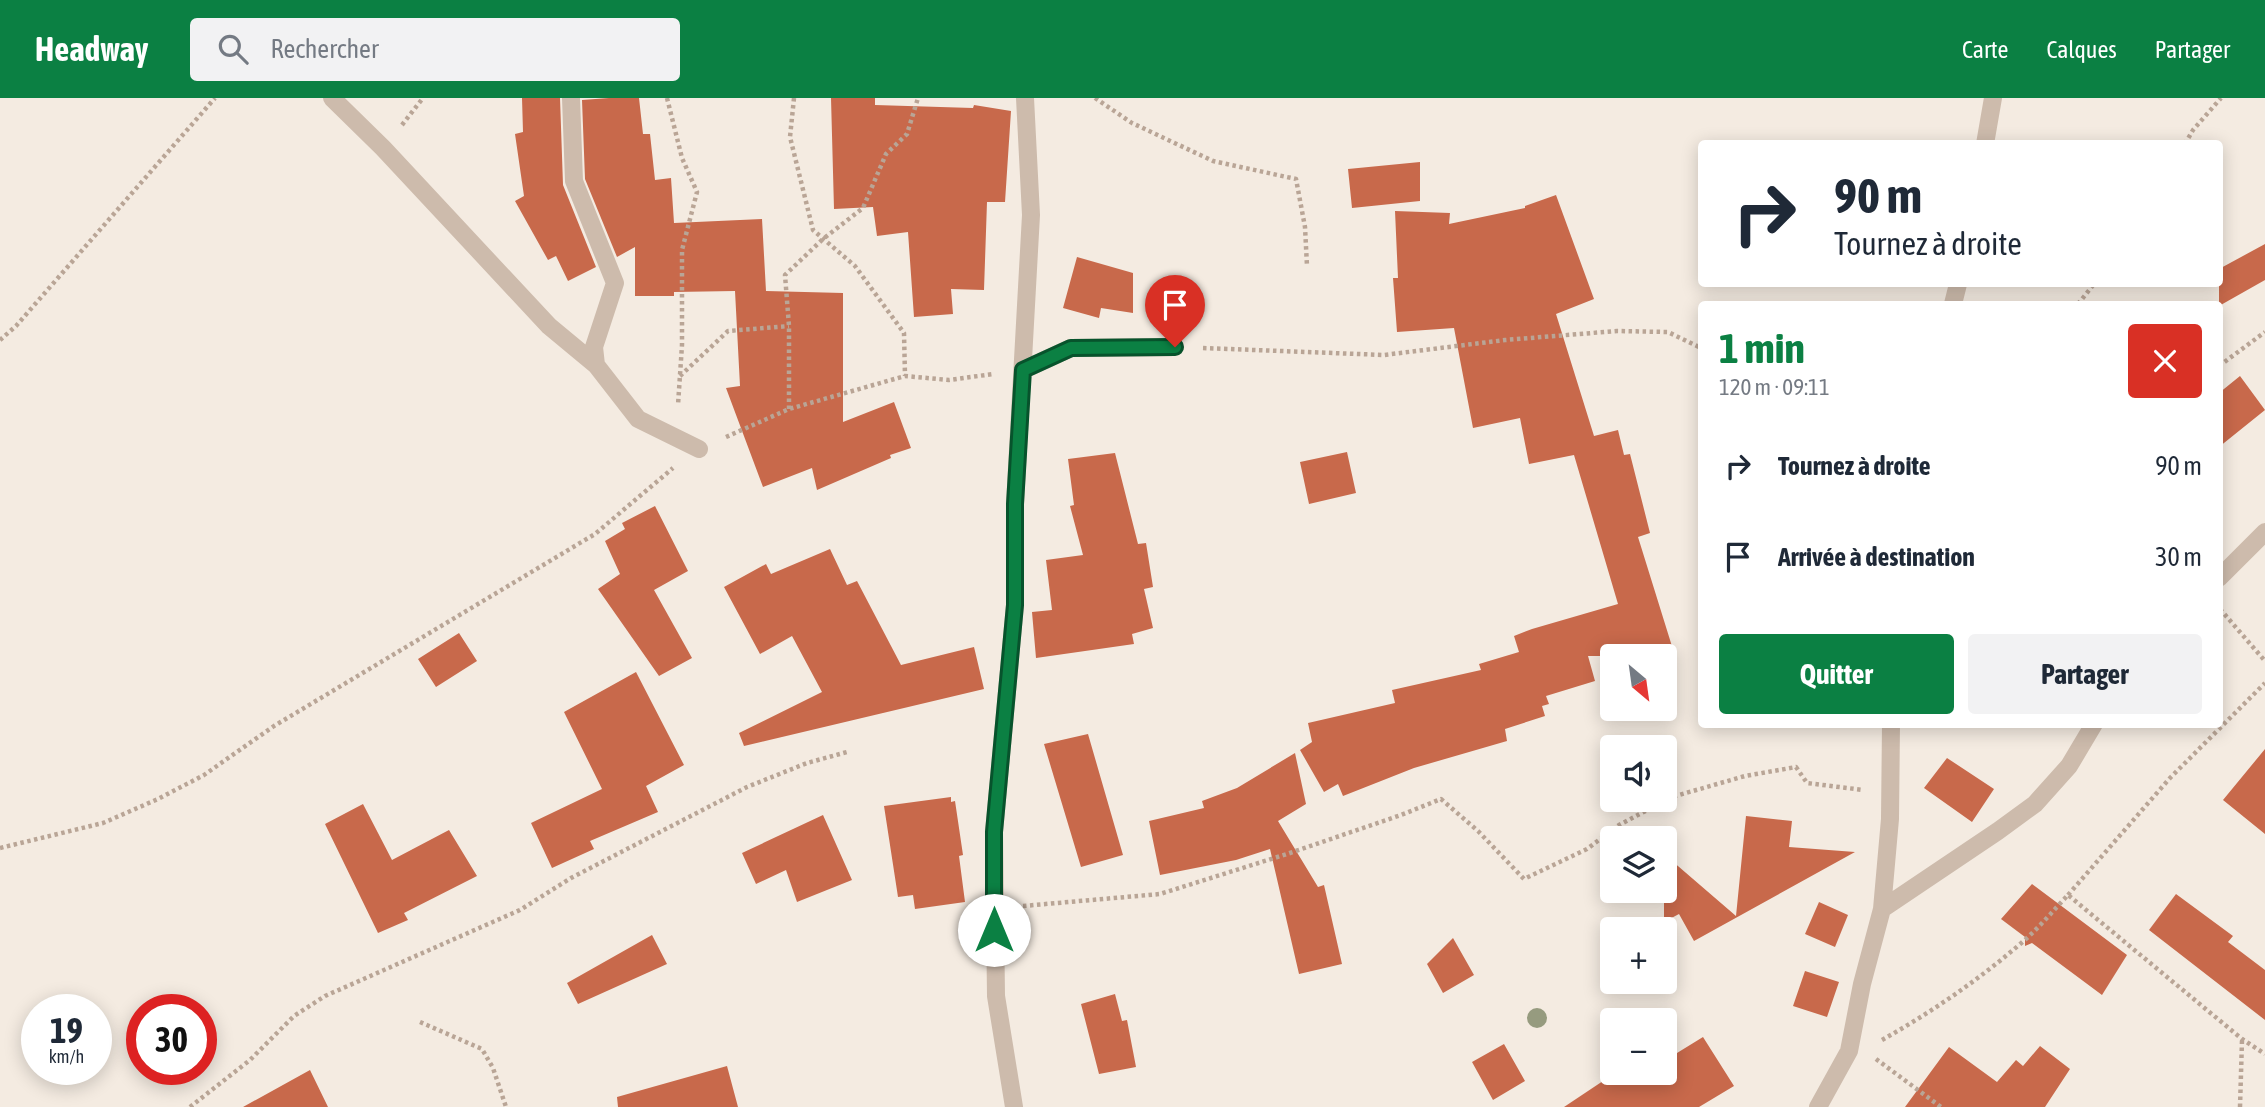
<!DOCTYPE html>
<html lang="fr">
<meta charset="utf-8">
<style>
:root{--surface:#fff;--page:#f2f2f3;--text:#1f2937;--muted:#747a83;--accent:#0b8043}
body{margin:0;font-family:"Asap Condensed",sans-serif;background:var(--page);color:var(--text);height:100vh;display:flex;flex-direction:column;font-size:26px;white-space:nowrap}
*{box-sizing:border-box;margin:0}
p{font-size:23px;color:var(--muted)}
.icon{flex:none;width:38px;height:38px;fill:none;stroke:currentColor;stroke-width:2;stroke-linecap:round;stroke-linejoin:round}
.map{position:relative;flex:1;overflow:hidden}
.details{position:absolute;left:1698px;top:203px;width:525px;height:427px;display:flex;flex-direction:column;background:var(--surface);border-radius:7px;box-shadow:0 4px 18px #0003}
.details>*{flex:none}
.banner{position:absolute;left:1698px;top:42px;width:525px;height:147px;border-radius:7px;box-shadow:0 4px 18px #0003;background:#fff;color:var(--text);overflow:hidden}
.needle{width:46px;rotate:151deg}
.buttons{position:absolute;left:1600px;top:546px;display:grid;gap:14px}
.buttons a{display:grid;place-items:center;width:77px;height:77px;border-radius:7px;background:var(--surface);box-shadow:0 4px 18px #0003;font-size:35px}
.speed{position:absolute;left:21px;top:896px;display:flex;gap:14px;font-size:35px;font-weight:700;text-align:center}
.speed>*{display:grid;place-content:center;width:91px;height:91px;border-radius:50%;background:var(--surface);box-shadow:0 4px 18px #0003;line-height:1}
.speed small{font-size:18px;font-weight:400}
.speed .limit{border:10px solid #d22;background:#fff;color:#111}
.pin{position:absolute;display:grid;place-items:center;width:60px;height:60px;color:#fff;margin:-72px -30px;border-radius:50% 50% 50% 0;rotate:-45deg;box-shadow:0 0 7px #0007}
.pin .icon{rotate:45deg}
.me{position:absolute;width:77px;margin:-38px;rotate:0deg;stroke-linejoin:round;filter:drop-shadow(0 0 5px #0008)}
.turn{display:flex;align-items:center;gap:24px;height:147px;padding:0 21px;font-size:32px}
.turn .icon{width:91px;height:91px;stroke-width:2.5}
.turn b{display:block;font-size:49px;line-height:60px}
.round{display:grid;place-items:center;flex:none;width:74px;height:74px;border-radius:7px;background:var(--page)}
.overview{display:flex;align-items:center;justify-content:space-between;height:119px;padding:0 21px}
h1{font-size:42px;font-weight:700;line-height:52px;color:var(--accent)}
.primary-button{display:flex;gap:14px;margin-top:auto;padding:14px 21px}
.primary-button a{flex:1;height:80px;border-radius:7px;background:var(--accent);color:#fff;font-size:28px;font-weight:700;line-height:80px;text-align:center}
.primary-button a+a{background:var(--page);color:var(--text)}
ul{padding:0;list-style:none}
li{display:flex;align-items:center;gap:21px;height:91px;padding:0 21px}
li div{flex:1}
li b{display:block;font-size:26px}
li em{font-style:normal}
header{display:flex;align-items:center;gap:42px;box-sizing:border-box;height:98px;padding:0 35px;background:var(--accent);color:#fff}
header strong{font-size:33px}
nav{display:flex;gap:38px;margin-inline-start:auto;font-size:24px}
.search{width:490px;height:63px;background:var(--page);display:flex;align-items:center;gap:18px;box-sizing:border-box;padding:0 24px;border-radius:7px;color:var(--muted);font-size:26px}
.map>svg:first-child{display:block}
.building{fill:#c8694b}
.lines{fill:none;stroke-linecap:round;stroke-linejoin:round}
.path{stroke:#b9a596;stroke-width:4.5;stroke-dasharray:3.5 3.5;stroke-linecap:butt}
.street{stroke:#cdbbac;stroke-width:18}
.tree{fill:#969b7f}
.route-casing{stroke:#07532c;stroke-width:18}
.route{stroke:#0b8043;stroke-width:12}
</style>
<header>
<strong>Headway</strong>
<div class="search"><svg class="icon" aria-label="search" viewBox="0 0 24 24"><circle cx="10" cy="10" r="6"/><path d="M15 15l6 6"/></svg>Rechercher</div>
<nav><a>Carte</a><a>Calques</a><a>Partager</a></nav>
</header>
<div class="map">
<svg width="2265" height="1009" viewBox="0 0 2265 1009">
<rect width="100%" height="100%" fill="#f4ebe1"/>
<!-- building -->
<path class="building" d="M 522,0 L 560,0 L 563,87 L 596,169 L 568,183 L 556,158 L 548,162 L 515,103 L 524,98 L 515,36 L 523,34 Z
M 609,0 L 639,0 L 643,36 L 650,36 L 655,82 L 671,80 L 674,125 L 762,121 L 766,193 L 843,195 L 843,324 L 894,304 L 911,350 L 890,357 L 891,360 L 817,392 L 812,370 L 763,389 L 726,290 L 740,288 L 735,193 L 674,194 L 674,198 L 635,198 L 635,149 L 617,159 L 585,81 L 582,2 Z
M 831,0 L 875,0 L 875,7 L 973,10 L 974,7 L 1011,13 L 1005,104 L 987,104 L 984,192 L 951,191 L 953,216 L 914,219 L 908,134 L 877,138 L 873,109 L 834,111 Z
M 1420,64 L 1420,103 L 1352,110 L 1348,71 Z
M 1556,97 L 1594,201 L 1556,216 L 1594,338 L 1618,332 L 1624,357 L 1630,356 L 1650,435 L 1638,439 L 1675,558 L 1588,558 L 1595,583 L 1546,598 L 1549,606 L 1542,608 L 1545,618 L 1505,631 L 1507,643 L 1414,670 L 1343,698 L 1338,686 L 1324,694 L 1300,652 L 1312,644 L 1308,625 L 1395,605 L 1392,592 L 1481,572 L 1479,566 L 1519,554 L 1514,538 L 1532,531 L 1618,506 L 1574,357 L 1529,366 L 1520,320 L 1473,330 L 1454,230 L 1397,234 L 1393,180 L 1398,180 L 1395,113 L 1450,115 L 1449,126 L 1525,110 L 1525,108 Z
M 2265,146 L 2265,182 L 2219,208 L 2219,171 Z
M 1077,159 L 1133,175 L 1133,215 L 1101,210 L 1099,220 L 1063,210 Z
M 2240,278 L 2265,312 L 2219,349 L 2219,295 Z
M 1347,354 L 1356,395 L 1309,406 L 1300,364 Z
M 1115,355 L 1138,446 L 1146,445 L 1153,489 L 1144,491 L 1153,530 L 1132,536 L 1134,546 L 1036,560 L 1032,514 L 1052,512 L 1046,462 L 1083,457 L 1070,408 L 1074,407 L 1068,361 Z
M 655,408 L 688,473 L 654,492 L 692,560 L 659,578 L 598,491 L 620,476 L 605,443 L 625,431 L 622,425 Z
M 830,451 L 847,487 L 857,483 L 901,567 L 974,549 L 984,591 L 744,648 L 739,635 L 822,594 L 792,538 L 760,556 L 724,489 L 766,466 L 771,476 Z
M 459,535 L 477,563 L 436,589 L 418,561 Z
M 636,574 L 684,667 L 646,688 L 658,714 L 590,743 L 594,751 L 552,770 L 531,725 L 602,691 L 564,614 Z
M 1088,636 L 1123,757 L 1081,769 L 1044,646 Z
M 2265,651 L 2265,736 L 2223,702 Z
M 1295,655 L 1306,706 L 1278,723 L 1318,789 L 1324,787 L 1342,866 L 1299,876 L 1270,751 L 1236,762 L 1160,777 L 1149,723 L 1204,710 L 1202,703 L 1237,690 Z
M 1947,660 L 1994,691 L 1972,724 L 1924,690 Z
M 951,699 L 951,704 L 955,703 L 963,757 L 959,758 L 965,804 L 915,811 L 913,797 L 898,799 L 884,708 Z
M 363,706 L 392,762 L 449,732 L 477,778 L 404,815 L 408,822 L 378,835 L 325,726 Z
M 823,717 L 852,782 L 797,804 L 786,772 L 756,786 L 742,755 Z
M 1746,718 L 1792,723 L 1789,749 L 1855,754 L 1694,843 L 1679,816 L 1664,824 L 1664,756 L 1736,818 Z
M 2032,786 L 2127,857 L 2102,897 L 2032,845 L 2025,848 L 2025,839 L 2001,821 Z
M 2176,796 L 2233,838 L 2228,844 L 2265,872 L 2265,922 L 2149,832 Z
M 1819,804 L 1848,817 L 1835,849 L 1805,836 Z
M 652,837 L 667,866 L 578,906 L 567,885 Z
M 1453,840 L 1474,877 L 1443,895 L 1427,866 Z
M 1805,873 L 1839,884 L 1827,919 L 1793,908 Z
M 1115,896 L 1122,923 L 1127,922 L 1136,969 L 1099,976 L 1081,906 Z
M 1703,939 L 1734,988 L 1699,1009 L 1564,1009 L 1615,975 L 1664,975 L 1664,963 Z
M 1504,946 L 1525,983 L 1493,1002 L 1472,964 Z
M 2040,948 L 2070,971 L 2045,1009 L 1905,1009 L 1949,949 L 1997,984 L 2016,962 L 2023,968 Z
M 727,968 L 738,1009 L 618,1009 L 617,999 Z
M 310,972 L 328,1009 L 243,1009 Z"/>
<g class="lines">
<!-- path -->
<path class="path" d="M 667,0 L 682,60 L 697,94 L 682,152 L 682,247 L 678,307
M 794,0 L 790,39 L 813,132 L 855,168 L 904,235 L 905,278
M 1095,0 L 1132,25 L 1213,63 L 1296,81 L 1305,129 L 1307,168
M 402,27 L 423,0
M 2185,46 L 2193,32 L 2221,0
M 2078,206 L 2094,186
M 0,242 L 16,228 L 215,0
M 1203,250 L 1384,257 L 1505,242 L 1617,233 L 1668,234 L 1701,250
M 2219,268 L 2265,234
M 680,278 L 728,233 L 789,228
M 789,311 L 789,228 L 785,177 L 823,141 L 863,110 L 886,56 L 907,36 L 918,0
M 726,339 L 789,311 L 905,278 L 949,282 L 993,276
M 2220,511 L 2265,563
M 0,750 L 103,725 L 158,701 L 204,677 L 274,628 L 595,436 L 673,370
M 2068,797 L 2170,680 L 2265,585
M 1023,808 L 1160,796 L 1287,756 L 1401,717 L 1441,701 L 1478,733 L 1524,781 L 1587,751 L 1619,727 L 1672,699 L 1745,678 L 1796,669 L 1807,685 L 1863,692
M 420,924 L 482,951 L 493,970 L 506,1009
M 1882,942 C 1930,915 1977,883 2019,847 C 2037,832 2052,814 2068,797 L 2242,941 L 2265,956
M 1876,961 L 1941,1009
M 190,1009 L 250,962 L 294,918 L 325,898 L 520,812 L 571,780 L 747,689 L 807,665 L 847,654
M 2240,1009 L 2242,942"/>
<!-- street -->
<path class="street" d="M 332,0 L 383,50 L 549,228 L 596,267 L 638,321 L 699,351
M 571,0 L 574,83 L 615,185 L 594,249 L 596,267
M 1985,46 L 1993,0
M 1953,206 L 1958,186
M 1023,272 L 1071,250 L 1175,249
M 2219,480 L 2265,434
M 1882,811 L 1998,733 L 2035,706 L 2069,668 L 2094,626
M 1014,1009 L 996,898 L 994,734 L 1015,507 L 1015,406 L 1031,117 L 1025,0
M 1818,1009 L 1849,953 L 1862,886 L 1882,811 L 1890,721 L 1891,626"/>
</g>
<!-- trees -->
<circle class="tree" cx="1537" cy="920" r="10"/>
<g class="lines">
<defs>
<path id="route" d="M 994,832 L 994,734 L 1015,507 L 1015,406 L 1023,272 L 1071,250 L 1175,249"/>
</defs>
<!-- route casing -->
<use href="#route" class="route-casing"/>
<!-- route -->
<use href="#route" class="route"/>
</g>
</svg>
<div class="buttons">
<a><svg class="needle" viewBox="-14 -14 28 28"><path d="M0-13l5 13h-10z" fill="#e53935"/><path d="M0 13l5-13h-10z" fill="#747a83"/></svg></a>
<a><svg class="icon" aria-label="sound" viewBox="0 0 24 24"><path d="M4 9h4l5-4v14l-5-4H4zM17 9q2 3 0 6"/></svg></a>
<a><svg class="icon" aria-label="layers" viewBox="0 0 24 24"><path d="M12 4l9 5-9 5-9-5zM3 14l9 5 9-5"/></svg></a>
<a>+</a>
<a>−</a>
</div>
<div class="speed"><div>19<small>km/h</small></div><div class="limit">30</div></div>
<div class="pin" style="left:1175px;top:249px;background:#d93025"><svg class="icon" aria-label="arrive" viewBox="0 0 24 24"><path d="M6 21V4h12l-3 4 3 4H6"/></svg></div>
<svg class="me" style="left:994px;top:832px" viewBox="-20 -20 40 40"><circle r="19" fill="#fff"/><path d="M0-13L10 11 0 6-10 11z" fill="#0b8043"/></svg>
<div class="banner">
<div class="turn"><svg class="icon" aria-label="right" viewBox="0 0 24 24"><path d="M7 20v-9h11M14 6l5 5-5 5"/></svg><div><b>90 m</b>Tournez à droite</div></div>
</div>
<section class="details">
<div class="overview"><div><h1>1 min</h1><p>120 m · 09:11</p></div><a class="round" style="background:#d93025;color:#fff"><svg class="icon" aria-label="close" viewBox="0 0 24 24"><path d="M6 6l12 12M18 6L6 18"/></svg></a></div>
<ul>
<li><svg class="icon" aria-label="right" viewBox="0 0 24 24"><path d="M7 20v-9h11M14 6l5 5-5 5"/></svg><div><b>Tournez à droite</b></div><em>90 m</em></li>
<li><svg class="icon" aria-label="arrive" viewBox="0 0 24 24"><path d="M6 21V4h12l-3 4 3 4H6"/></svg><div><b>Arrivée à destination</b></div><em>30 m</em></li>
</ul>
<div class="primary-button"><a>Quitter</a><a>Partager</a></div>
</section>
</div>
